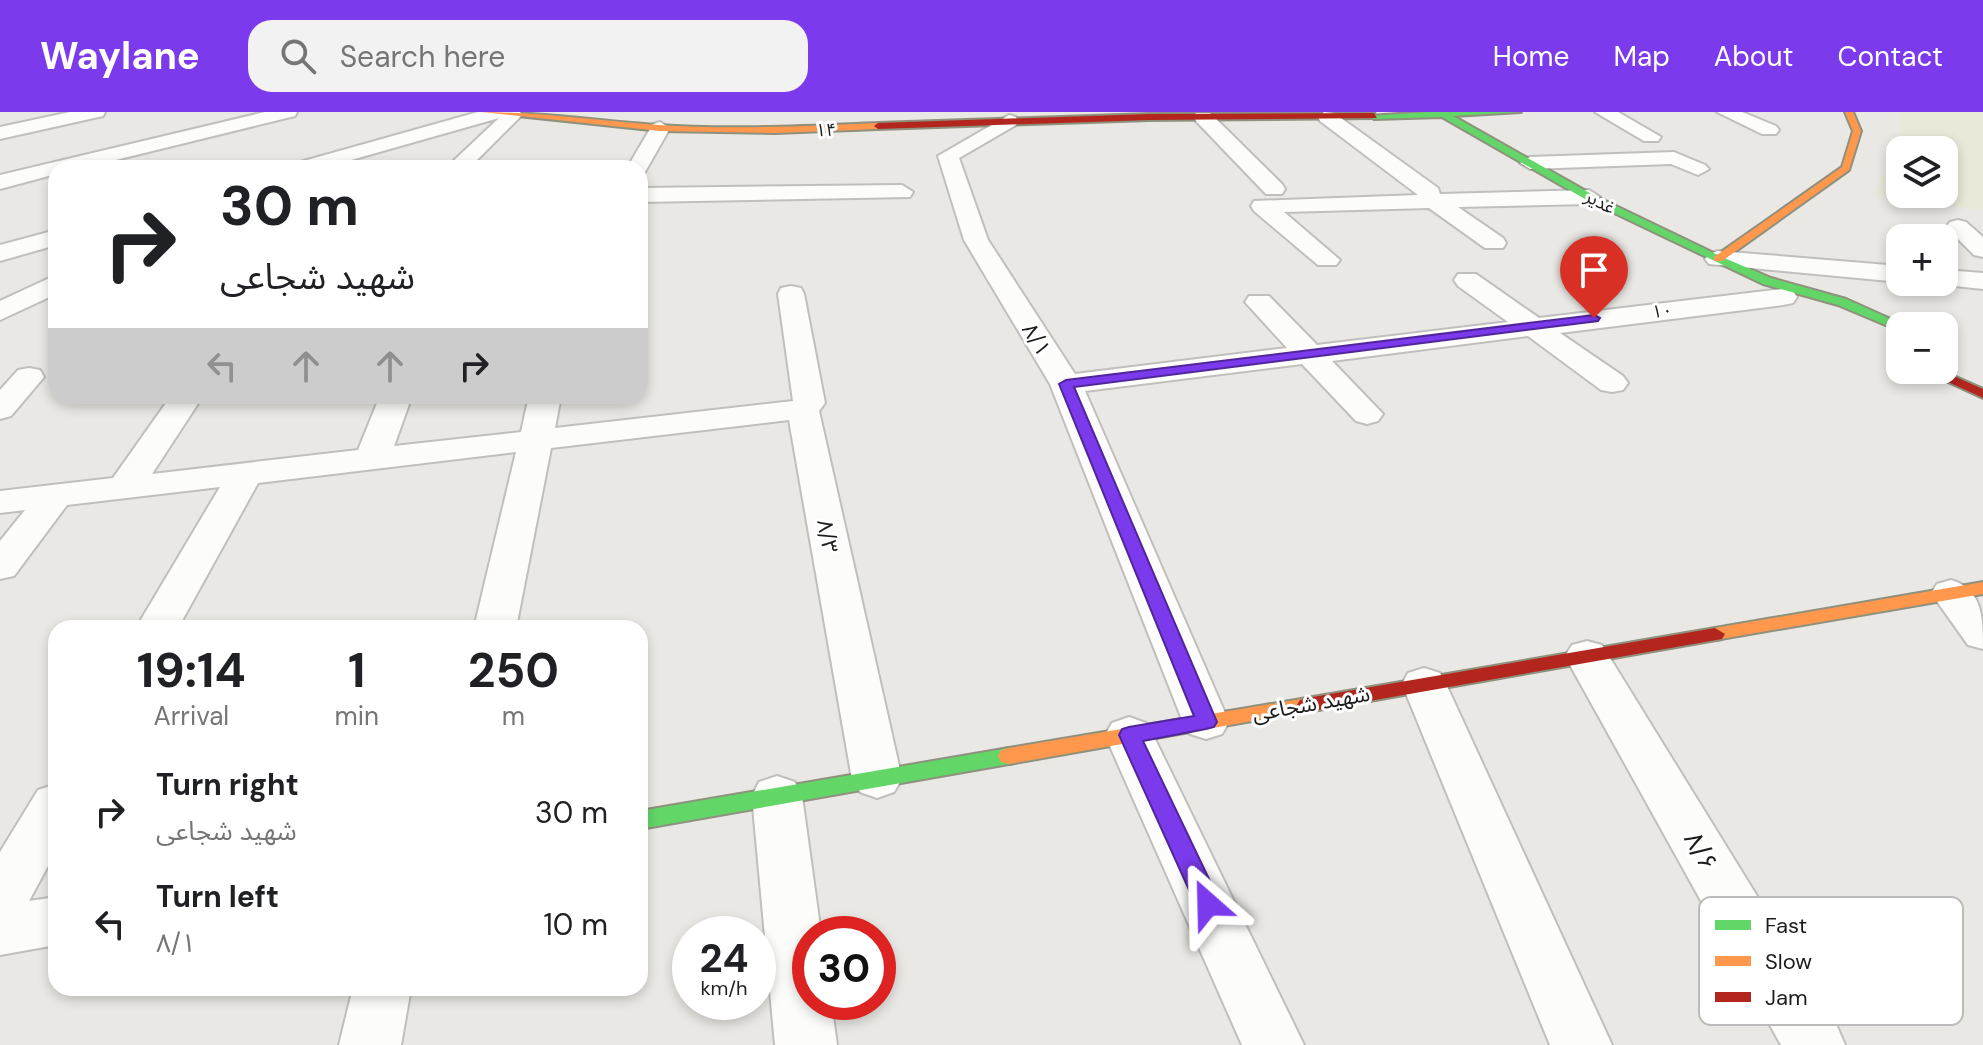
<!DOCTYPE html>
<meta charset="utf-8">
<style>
:root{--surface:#fff;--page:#f2f2f2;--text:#202124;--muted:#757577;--accent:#7c3aed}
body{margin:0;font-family:"DM Sans","Noto Sans Arabic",sans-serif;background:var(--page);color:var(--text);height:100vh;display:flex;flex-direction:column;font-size:30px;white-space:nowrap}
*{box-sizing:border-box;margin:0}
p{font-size:26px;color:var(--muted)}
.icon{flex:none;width:44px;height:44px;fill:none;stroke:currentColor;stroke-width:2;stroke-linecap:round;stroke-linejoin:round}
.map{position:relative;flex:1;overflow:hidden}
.panel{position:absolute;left:48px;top:508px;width:600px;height:376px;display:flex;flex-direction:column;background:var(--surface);border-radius:24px;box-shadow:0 4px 12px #0003}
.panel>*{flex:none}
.hud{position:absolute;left:48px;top:48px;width:600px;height:244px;border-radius:24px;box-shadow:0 4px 12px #0003;background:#fff;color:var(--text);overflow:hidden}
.controls{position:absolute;left:1886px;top:24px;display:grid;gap:16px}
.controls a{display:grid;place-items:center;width:72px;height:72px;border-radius:16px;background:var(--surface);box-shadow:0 4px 12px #0003;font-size:40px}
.speed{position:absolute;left:672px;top:804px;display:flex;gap:16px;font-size:40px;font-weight:700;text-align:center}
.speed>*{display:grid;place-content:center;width:104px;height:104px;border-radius:50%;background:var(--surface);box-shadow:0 4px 12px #0003;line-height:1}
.speed small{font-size:20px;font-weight:400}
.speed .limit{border:12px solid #d22;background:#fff;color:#111}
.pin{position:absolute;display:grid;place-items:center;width:68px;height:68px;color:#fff;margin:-82px -34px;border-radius:50% 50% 50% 0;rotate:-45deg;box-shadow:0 0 8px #0007}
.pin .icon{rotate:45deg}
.me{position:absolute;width:88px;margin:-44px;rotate:335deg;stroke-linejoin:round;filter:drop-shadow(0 0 6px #0008)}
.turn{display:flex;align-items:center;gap:28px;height:168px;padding:0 40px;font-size:36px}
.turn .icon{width:104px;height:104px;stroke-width:2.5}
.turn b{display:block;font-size:56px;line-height:68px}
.lanes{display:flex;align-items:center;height:76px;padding:0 40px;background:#0003;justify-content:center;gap:40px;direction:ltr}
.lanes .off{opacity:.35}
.eta{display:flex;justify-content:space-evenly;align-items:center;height:136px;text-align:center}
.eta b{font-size:48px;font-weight:700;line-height:56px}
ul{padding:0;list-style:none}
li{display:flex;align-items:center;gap:24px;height:112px;padding:0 40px}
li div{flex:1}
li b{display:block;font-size:30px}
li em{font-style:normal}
header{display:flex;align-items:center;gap:48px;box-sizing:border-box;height:112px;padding:0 40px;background:var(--accent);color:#fff}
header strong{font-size:38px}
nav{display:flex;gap:44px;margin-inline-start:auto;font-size:28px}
.search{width:560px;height:72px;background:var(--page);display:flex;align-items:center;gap:20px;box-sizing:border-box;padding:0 28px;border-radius:24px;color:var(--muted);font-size:30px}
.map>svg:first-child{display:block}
.farmland{fill:#e8e9d8;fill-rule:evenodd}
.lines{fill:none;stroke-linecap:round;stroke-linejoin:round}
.street-casing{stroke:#c0bfbd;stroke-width:4}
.fast-casing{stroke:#8f917f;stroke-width:4}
.slow-casing{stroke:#8f917f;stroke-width:4}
.jam-casing{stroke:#8f917f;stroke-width:4}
.street{fill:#fcfcfb;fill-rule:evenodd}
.fast{fill:#63d668;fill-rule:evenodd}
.slow{fill:#ff974d;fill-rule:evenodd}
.jam{fill:#b3261e;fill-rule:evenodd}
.route{fill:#7c3aed;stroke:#51269a;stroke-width:2}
.labels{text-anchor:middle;stroke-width:6;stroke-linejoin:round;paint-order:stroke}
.far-street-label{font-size:18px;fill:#1c1c1c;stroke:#fff}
.street-label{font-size:22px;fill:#1c1c1c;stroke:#fff}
.near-street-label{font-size:26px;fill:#1c1c1c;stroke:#fff}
.key{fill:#fff;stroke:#bbb;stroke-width:2}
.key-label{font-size:22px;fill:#1c1c1c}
</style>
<header>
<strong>Waylane</strong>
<div class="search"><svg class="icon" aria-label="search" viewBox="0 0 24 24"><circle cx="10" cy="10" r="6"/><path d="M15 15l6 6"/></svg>Search here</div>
<nav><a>Home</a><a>Map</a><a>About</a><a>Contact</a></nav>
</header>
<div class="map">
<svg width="1983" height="933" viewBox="0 0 1983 933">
<rect width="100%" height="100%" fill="#eae8e4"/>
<!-- farmland -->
<path class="farmland" d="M 1900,0 L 1983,0 L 1983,98 L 1872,83 L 1900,36 ZM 1900,38 L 1944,38 L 1944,82 L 1900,82 Z"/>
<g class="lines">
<defs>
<path id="street" d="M 70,0 L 105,0 L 103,4 L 0,27 L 0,15 Z
M 265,0 L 297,0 L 295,4 L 83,56 L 56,56 L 56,62 L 0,77 L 0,63 Z
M 478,0 L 520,0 L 522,3 L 469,56 L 446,56 L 499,6 L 323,56 L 289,56 L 293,52 Z
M 1324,0 L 1334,1 L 1438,76 L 1440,82 L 1589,78 L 1600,85 L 1589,92 L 1458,95 L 1503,126 L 1506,131 L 1503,136 L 1485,136 L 1429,96 L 1284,100 L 1340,148 L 1336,153 L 1318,153 L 1254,99 L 1251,94 L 1254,89 L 1418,83 L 1320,9 L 1318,5 Z
M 1595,0 L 1618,0 L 1661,25 L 1658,29 L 1644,29 Z
M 1717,0 L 1742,0 L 1776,14 L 1779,18 L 1776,22 L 1762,22 Z
M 1196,1 L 1210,1 L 1282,72 L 1285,77 L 1282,82 L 1266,82 L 1196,9 L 1194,5 Z
M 1009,3 L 1016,5 L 1018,9 L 1016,13 L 959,46 L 988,128 L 1075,262 L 1287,236 L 1245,190 L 1249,184 L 1269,184 L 1317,233 L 1508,210 L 1458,174 L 1454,168 L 1458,162 L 1476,162 L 1539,206 L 1783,177 L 1793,179 L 1797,185 L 1793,191 L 1783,193 L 1560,221 L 1623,264 L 1628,271 L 1623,278 L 1612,280 L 1601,278 L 1528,224 L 1332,249 L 1383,302 L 1378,309 L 1367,312 L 1356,309 L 1302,252 L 1085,279 L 1229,610 L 1222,622 L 1206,627 L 1190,622 L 1183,610 L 1050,272 L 964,128 L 938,44 Z
M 660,10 L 670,16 L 645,60 L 640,62 L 640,56 L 627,56 L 653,12 Z
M 1674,40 L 1705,53 L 1709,57 L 1698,63 L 1671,52 L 1530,57 L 1520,51 L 1530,45 Z
M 902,73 L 913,80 L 910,85 L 640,90 L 640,76 Z
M 1958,108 L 1966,110 L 1983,125 L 1983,145 L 1974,143 L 1946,115 L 1950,110 Z
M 56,118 L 56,133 L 0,149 L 0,133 Z
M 1718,139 L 1900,154 L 1900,170 L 1709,152 L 1705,147 L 1709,142 Z
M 1944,158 L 1983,161 L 1983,177 L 1935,172 L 1944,170 Z
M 56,163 L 56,182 L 0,208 L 0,189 Z
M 791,174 L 801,176 L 804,182 L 825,291 L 819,299 L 902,667 L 894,680 L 877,686 L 860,680 L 852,667 L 789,308 L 551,336 L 516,516 L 474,516 L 516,340 L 258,371 L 178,516 L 136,516 L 220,375 L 67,393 L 14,464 L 0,467 L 0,429 L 25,398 L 0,401 L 0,379 L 113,366 L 171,284 L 203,284 L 152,362 L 358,338 L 380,284 L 412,284 L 394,334 L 521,320 L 529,284 L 561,284 L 555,316 L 793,289 L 778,182 L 781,176 Z
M 29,256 L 40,258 L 44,265 L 11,304 L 0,307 L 0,278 L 18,258 Z
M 1951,468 C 1983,477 1983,507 1983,537 L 1968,533 L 1931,481 L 1937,472 Z
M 1587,529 L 1602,533 L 1836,912 L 1845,933 L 1781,933 L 1565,544 L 1572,533 Z
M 1424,556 L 1440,561 L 1446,572 L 1612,933 L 1550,933 L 1402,572 L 1408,561 Z
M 1129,605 L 1146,611 L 1153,623 L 1304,933 L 1242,933 L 1105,623 L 1112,611 Z
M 777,664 L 795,670 L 802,684 L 821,822 L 810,822 L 810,890 L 831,890 L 837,933 L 775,933 L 752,684 L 759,670 Z
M 56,672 L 56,739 L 29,789 L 56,785 L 56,833 L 0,843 L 0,740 L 38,678 Z
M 353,876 L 411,876 L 401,933 L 339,933 Z"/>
<path id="fast" d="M 1521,0 L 1453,4 L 1593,83 L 1722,145 L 1771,166 L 1846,187 L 1906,214 L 1895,217 L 1838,193 L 1763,172 L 1585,87 L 1442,5 L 1374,7 L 1370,4 L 1427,0 Z
M 1009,636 L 1017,638 L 1020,644 L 1017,650 L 1009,652 L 640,717 L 640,699 Z"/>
<path id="slow" d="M 481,0 C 540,0 599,9 658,13 C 731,18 805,14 878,11 L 882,14 L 878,17 L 775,21 L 660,19 Z
M 1845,0 L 1853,0 L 1861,19 L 1849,58 L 1722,149 L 1714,149 L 1714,145 L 1842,55 L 1853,19 Z
M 1983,470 L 1983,482 L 1715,528 L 1705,522 L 1715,516 Z
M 1307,586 L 1314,588 L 1317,593 L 1314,598 L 1009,652 L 1001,650 L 998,644 L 1001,638 L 1009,636 Z"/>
<path id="jam" d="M 1374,1 L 1377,6 L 1149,8 L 878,17 L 874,14 L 878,11 L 1149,2 Z
M 1922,258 L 1940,258 L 1983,277 L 1983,286 Z
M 1715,516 L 1725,522 L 1722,527 L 1307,600 L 1300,598 L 1297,593 L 1300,588 L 1307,586 Z"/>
</defs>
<!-- street casing -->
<use href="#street" class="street-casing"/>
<!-- fast casing -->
<use href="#fast" class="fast-casing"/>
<!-- slow casing -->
<use href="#slow" class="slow-casing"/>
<!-- jam casing -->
<use href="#jam" class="jam-casing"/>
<!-- street -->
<use href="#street" class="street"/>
<!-- fast -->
<use href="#fast" class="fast"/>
<!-- slow -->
<use href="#slow" class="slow"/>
<!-- jam -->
<use href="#jam" class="jam"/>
</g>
<!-- route -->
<path class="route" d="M 1594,203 L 1600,206 L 1598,209 L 1074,275 L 1217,610 L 1214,615 L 1206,617 L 1143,629 L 1221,792 L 1217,800 L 1208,803 L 1199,800 L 1119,623 L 1122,617 L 1129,615 L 1194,604 L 1059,272 L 1066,268 Z"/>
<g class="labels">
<!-- far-street labels -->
<g class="far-street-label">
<text transform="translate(826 18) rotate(-1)" y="6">۱۴</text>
<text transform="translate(1600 90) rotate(27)" y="6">غدیر</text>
<text transform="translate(1662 199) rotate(-6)" y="6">۱۰</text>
</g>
<!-- street labels -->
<g class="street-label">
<text transform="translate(1037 227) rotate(58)" y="8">۸/۱</text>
<text transform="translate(828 424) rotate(79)" y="8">۸/۳</text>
<text transform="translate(1311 591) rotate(-10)" y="8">شهید شجاعی</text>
</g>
<!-- near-street labels -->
<g class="near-street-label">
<text transform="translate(1701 739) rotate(60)" y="9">۸/۶</text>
</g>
</g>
<!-- legend -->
<rect x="1699" y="785" width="264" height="128" rx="12" class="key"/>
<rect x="1715" y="808" width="36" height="10" fill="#63d668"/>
<rect x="1715" y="844" width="36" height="10" fill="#ff974d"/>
<rect x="1715" y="880" width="36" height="10" fill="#b3261e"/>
<g class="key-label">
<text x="1765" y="821">Fast</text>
<text x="1765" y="857">Slow</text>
<text x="1765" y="893">Jam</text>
</g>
</svg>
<div class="controls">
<a><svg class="icon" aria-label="layers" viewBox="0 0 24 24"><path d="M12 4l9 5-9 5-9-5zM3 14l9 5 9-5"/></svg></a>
<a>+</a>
<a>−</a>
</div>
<div class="speed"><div>24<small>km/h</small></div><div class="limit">30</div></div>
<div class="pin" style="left:1594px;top:206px;background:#d93025"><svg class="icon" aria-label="arrive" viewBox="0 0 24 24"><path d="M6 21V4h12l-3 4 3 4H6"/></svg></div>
<svg class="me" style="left:1208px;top:792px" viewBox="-20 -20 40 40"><path d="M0-17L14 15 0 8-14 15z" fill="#7c3aed" stroke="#fff" stroke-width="4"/></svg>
<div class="hud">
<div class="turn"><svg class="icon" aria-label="right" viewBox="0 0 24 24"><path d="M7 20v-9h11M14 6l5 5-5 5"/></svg><div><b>30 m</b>شهید شجاعی</div></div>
<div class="lanes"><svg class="icon off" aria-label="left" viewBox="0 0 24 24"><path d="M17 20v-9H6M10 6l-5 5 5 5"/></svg><svg class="icon off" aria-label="ahead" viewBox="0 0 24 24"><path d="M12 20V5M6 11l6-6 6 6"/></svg><svg class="icon off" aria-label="ahead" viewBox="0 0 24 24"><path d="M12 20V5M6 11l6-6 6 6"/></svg><svg class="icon" aria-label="right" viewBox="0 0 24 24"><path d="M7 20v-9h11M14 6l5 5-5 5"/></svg></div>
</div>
<section class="panel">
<div class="eta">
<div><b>19:14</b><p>Arrival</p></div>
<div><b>1</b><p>min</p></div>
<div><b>250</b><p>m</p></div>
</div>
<ul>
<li><svg class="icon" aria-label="right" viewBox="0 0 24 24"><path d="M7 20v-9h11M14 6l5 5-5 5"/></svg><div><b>Turn right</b><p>شهید شجاعی</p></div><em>30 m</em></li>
<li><svg class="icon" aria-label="left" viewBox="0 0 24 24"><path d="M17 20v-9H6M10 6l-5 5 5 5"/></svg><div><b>Turn left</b><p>۸/۱</p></div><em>10 m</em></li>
</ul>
</section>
</div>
